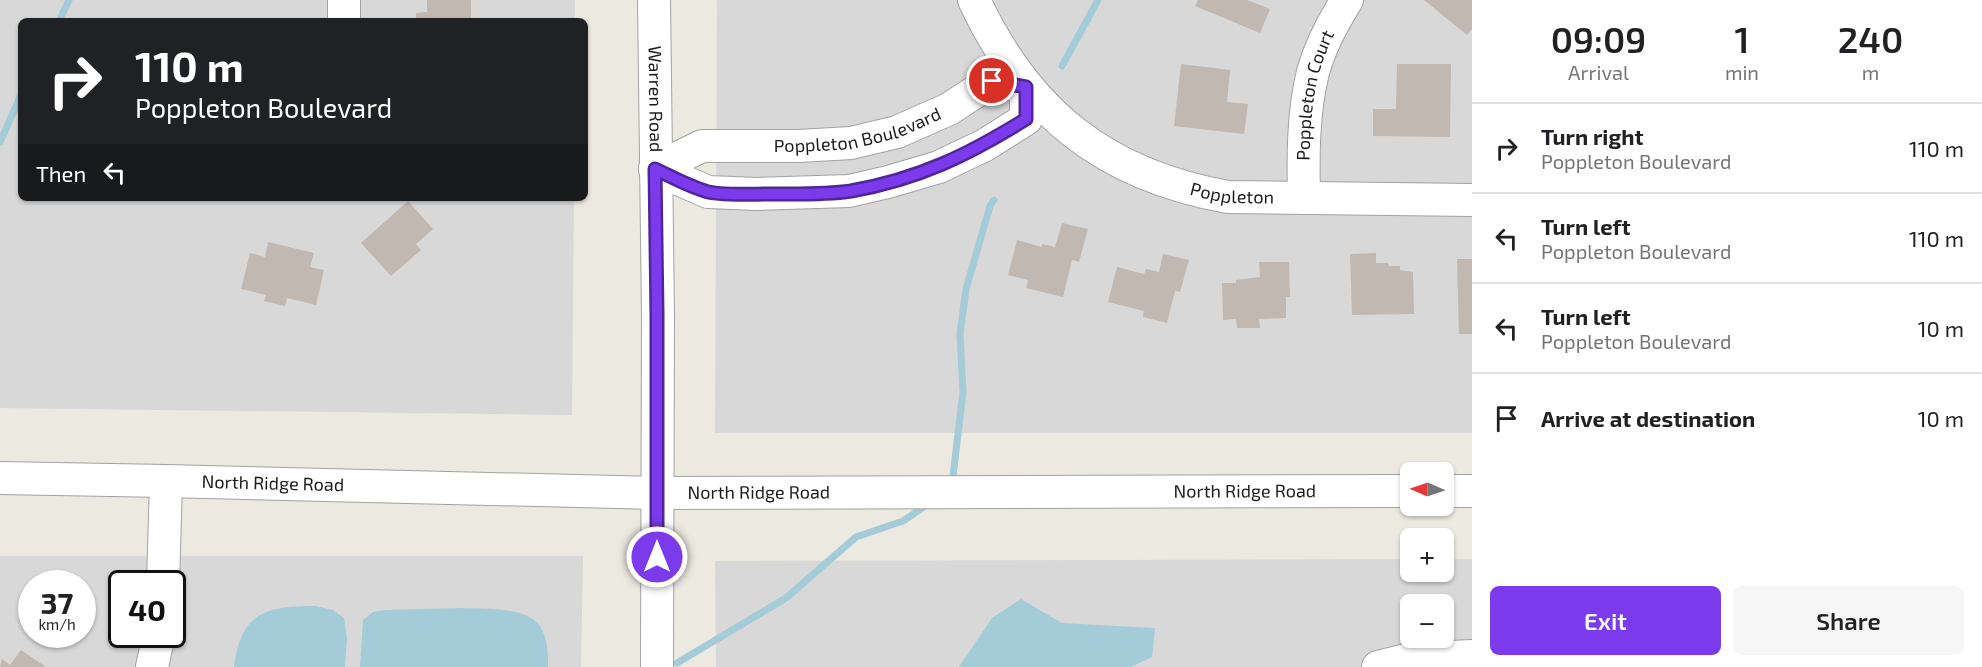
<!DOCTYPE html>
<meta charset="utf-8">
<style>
:root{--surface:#fff;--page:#f6f6f6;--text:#202124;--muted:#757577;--line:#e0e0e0;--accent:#7c3aed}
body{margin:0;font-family:"Exo 2",sans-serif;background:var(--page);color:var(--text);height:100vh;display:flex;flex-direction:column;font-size:22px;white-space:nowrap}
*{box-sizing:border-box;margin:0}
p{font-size:20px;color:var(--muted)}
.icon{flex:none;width:33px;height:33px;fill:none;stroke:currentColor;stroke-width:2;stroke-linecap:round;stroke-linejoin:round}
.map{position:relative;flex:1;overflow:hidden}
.sheet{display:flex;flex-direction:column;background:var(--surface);width:510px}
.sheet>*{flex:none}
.hud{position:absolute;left:18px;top:18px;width:570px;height:183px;border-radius:9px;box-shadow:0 2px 4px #0004;background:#202124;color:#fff;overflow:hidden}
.needle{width:39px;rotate:272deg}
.tools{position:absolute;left:1400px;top:462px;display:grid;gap:12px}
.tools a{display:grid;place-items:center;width:54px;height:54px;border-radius:9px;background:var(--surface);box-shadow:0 2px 4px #0004;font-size:30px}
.speed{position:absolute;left:18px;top:570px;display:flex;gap:12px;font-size:30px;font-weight:700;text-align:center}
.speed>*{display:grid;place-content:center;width:78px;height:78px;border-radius:50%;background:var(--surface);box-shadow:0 2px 4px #0004;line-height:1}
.speed small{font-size:15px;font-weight:400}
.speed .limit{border:3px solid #111;border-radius:9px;background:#fff;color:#111}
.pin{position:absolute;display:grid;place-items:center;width:51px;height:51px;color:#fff;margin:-26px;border:3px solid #fff;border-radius:50%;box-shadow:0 2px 6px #0007}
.me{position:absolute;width:66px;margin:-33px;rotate:0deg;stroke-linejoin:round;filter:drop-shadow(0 0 4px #0008)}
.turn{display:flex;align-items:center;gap:21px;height:126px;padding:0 18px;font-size:27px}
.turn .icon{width:78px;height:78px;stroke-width:2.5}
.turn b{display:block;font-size:42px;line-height:51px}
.then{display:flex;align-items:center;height:57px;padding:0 18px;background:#0003;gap:12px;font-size:22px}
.eta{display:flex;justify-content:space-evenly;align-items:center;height:102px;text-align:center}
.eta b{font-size:36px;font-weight:600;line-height:42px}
.button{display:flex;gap:12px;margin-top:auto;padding:12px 18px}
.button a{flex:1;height:69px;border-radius:9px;background:var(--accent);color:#fff;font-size:24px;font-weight:600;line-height:69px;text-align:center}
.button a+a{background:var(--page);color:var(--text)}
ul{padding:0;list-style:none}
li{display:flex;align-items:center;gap:18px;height:90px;padding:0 18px;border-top:2px solid var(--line)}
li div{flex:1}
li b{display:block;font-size:22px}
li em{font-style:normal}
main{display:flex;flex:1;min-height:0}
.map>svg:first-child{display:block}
.residential{fill:#d9d8d8;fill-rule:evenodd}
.water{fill:#a3cbd8}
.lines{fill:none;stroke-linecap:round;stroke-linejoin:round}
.stream{stroke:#a3cbd8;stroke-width:7}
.building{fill:#c0b8b1}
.minor-casing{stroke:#a2a2a2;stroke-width:34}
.minor{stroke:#fff;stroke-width:32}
.route-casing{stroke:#51269a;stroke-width:15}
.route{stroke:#7c3aed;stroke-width:10}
.labels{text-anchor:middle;stroke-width:6;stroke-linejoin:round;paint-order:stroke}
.street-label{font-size:18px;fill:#1b1b1b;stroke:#fff}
</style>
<main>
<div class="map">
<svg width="1472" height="667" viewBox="0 0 1472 667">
<rect width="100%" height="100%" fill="#ece9e1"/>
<!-- residential -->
<path class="residential" d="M 0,0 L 575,0 L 575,21 L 21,21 L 21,198 L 574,198 L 572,415 L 0,408 Z
M 717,0 L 1472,0 L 1472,433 L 715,433 Z
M 0,556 L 583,556 L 581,667 L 0,667 ZM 32,584 L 82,584 L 82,634 L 32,634 ZM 122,584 L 172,584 L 172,634 L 122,634 Z
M 1410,559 L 1410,572 L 1443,572 L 1443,559 L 1472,559 L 1472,667 L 716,667 L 715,561 ZM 1410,604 L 1443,604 L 1443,638 L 1410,638 Z"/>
<!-- water -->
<path class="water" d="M 1021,599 L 1062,623 L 1155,628 L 1152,657 L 1131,667 L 959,667 L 992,618 Z
M 316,606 L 333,610 L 344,618 L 347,638 L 345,667 L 234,667 C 241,612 266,606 316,606 Z
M 460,608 C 482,609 526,606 540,626 C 548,639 548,653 548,667 L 360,667 L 363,620 L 373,612 L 385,610 Z"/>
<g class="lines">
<!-- stream -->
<path class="stream" d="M 59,21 L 69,0
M 1062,66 L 1098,0
M 0,142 L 21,95
M 952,484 L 963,392 L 960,334 L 966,289 L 990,206 L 994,200
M 677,663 L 786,598 L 856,537 L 903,521 L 928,504"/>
</g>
<!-- building -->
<path class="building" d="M 427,0 L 471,0 L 471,21 L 416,21 L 416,13 L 427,12 Z
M 1198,0 L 1247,0 L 1270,9 L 1260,33 L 1195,6 Z
M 1424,0 L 1472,0 L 1472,29 L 1467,35 Z
M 1181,64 L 1230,70 L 1227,102 L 1248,104 L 1244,134 L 1174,126 Z
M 1397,64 L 1451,64 L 1450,137 L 1373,136 L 1373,109 L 1396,109 Z
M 408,201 L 433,229 L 416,244 L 421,250 L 391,276 L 361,243 Z
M 1062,223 L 1088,229 L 1079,262 L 1072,260 L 1063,297 L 1026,288 L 1028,280 L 1008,275 L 1017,240 L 1042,247 L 1042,244 L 1055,247 Z
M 268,242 L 314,253 L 310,267 L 324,270 L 316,305 L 287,298 L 285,306 L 264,301 L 266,295 L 241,289 L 250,253 L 265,257 Z
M 1376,253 L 1376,263 L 1388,263 L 1389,266 L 1400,266 L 1400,270 L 1413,272 L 1414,314 L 1352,315 L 1350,254 Z
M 1163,254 L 1189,260 L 1180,292 L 1175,291 L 1167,323 L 1143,317 L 1144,311 L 1108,302 L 1117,267 L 1144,274 L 1146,269 L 1159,272 Z
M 1457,259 L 1472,259 L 1472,334 L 1459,334 Z
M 1259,262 L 1289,262 L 1290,297 L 1286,297 L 1286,318 L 1259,319 L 1260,328 L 1237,328 L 1236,319 L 1223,320 L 1222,283 L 1236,283 L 1236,280 L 1260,277 Z
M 21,650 L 46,667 L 0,667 L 2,659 L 10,665 Z"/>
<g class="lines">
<defs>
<g id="minor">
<path id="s1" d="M 654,0 L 658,315 L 657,667"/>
<path id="s2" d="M 974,0 C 1027,113 1104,175 1228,197 L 1472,200"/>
<path d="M 344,21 L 344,0"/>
<path d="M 655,169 L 708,192 L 757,194 L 849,191 L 888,182 L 939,167 L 985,145 L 1026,119 L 1026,87"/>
<path id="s3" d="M 655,169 L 702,146 L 798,146 L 851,143 L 897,132 L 949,109 L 992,81 L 1026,87"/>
<path id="s4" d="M 1304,198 C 1303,156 1303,112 1313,72 C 1320,47 1333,22 1347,0"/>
<path id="s5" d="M 0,478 L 166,481 L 657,493 L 1410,491"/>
<path d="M 1443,491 L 1472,491"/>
<path d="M 163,584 L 166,481"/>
<path d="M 152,667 L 159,634"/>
<path d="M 1378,667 L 1410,659 L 1472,656"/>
</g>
</defs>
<!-- minor casing -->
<use href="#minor" class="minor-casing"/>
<!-- minor -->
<use href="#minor" class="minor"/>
</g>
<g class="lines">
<defs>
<path id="route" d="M 657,557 L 657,315 L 655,169 C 672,177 688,186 705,191 C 719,196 753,194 769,194 C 796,194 824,195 851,191 C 919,179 968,155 1026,119 L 1026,87 L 992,81"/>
</defs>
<!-- route casing -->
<use href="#route" class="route-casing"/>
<!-- route -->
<use href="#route" class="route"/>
</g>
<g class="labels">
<!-- street labels -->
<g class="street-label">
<text dy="6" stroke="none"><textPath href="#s4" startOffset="104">Poppleton Court</textPath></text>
<text dy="6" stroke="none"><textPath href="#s1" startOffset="99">Warren Road</textPath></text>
<text dy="6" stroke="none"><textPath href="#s3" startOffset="210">Poppleton Boulevard</textPath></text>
<text dy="6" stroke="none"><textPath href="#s2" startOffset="340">Poppleton</textPath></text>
<text dy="6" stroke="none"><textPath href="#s5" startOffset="273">North Ridge Road</textPath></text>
<text dy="6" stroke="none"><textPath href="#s5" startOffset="1245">North Ridge Road</textPath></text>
<text dy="6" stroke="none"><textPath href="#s5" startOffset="759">North Ridge Road</textPath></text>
</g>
</g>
</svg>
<div class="tools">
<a><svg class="needle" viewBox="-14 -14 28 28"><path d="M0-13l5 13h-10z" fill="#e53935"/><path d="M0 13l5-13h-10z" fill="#757577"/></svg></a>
<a>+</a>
<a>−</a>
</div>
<div class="speed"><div>37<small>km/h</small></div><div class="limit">40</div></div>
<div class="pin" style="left:992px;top:81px;background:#d93025"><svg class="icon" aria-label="arrive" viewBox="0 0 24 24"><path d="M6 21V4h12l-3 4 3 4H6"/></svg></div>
<svg class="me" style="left:657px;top:557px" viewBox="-20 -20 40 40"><circle r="17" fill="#7c3aed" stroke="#fff" stroke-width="3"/><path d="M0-11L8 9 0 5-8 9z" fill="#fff"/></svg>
<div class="hud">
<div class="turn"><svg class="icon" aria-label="right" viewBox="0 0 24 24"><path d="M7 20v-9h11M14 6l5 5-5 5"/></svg><div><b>110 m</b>Poppleton Boulevard</div></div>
<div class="then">Then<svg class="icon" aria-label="left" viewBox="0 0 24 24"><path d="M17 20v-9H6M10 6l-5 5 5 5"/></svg></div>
</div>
</div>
<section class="sheet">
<div class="eta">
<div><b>09:09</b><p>Arrival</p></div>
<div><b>1</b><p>min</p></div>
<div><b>240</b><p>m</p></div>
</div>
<ul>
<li><svg class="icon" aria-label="right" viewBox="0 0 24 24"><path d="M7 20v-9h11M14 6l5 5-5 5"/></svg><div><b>Turn right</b><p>Poppleton Boulevard</p></div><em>110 m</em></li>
<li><svg class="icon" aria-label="left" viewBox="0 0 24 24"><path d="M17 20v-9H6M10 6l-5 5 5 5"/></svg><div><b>Turn left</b><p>Poppleton Boulevard</p></div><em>110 m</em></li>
<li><svg class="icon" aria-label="left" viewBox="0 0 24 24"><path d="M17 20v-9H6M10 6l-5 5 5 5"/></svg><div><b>Turn left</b><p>Poppleton Boulevard</p></div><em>10 m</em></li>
<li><svg class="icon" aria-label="arrive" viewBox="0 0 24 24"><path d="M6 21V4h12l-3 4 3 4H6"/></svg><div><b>Arrive at destination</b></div><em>10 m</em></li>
</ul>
<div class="button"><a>Exit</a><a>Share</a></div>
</section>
</main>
